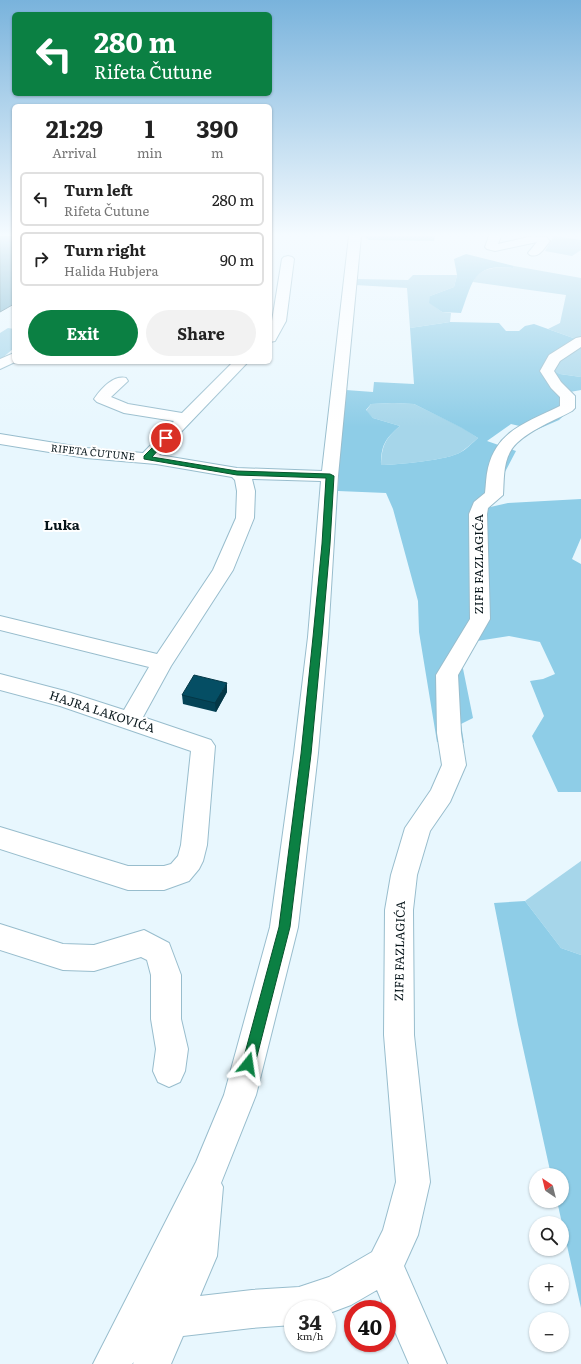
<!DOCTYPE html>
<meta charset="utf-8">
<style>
:root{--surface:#fff;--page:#f2f2f2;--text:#222;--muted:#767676;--line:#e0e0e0;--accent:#0b8043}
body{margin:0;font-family:Literata,serif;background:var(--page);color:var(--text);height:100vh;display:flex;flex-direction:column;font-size:15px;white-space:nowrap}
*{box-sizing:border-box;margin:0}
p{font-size:13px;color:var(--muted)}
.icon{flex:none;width:22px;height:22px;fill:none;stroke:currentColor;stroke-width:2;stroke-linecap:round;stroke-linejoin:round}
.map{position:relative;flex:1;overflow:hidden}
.sheet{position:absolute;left:12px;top:104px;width:260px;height:260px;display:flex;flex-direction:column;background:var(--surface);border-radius:6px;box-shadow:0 1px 3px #0004}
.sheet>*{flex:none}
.banner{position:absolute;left:12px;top:12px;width:260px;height:84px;border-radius:6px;box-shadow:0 1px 3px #0004;background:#0b8043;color:#fff;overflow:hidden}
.needle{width:26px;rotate:325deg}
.controls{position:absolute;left:529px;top:1168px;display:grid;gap:8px}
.controls a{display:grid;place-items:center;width:40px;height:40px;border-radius:50%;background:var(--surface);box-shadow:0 1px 3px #0004;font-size:20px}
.speed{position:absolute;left:284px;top:1300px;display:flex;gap:8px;font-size:20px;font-weight:700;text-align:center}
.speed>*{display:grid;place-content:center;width:52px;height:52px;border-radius:50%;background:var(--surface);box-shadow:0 1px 3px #0004;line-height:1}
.speed small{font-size:10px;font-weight:400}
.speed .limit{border:6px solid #d22;background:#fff;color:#111}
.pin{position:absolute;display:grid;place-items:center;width:34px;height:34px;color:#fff;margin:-17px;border:2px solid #fff;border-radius:50%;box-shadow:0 1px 4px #0007}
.me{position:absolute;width:44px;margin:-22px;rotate:15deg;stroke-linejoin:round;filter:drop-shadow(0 0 3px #0008)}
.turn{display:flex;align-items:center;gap:14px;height:84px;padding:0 16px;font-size:18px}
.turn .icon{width:52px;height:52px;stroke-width:2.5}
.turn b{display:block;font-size:28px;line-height:34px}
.eta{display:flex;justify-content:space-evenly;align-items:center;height:68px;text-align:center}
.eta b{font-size:24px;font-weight:700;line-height:28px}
.button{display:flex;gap:8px;margin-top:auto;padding:8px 16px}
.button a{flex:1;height:46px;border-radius:24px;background:var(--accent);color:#fff;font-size:16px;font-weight:700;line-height:46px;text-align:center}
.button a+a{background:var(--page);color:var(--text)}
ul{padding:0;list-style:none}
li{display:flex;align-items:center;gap:12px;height:54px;margin:0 8px 6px;padding:0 8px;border:2px solid var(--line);border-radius:6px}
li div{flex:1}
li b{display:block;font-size:15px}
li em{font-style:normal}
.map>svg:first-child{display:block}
.green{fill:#a6d6ea}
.forest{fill:#8ecde7;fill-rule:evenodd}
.water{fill:#74b2cb;stroke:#538396}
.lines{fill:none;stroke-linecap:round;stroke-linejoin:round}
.minor-casing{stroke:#98bdcd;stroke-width:2}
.minor{fill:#fff;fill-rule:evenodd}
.wall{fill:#044356}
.shaded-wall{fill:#043746}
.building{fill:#054e64;stroke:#043746}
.route{fill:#0b8043;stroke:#07532c}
.labels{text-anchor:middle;stroke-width:4;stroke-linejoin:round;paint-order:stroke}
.far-street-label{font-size:10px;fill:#061419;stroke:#fff}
.street-label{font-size:12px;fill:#061419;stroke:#fff}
.quarter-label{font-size:14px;font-weight:bold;fill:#061419;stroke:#fff}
</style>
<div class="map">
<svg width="581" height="1364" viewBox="0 0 581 1364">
<rect width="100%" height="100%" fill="#e8f7fe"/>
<!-- green -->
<path class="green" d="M 554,236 L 581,240 L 581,250 L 572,256 L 545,251 Z
M 514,266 L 581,278 L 581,336 L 577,339 L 581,340 L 581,377 L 560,374 L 553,371 L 557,360 L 576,339 L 548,329 L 560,323 L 566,295 L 473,282 C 479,267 499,266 513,268 Z
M 413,275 L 457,275 L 454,287 L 430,296 L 430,303 L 442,312 L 451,313 L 450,322 L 410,328 L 407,288 L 355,285 L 356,279 L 408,280 Z
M 8,328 L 14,329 L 14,348 L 0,360 L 0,333 Z
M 393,403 L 414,404 L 463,428 L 478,438 C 472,443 467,448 461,452 C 449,460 396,465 381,465 C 382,445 385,439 400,426 L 373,418 L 366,411 L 371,404 Z
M 581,861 L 581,955 L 561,948 L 525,901 Z"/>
<!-- forest -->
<path class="forest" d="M 363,236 L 435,236 L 434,241 L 369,240 Z
M 466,254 L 514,266 L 513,268 C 473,263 473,281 461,313 L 442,312 L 429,303 L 430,296 L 454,287 L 457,275 L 454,259 Z
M 450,322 L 499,323 L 506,331 L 519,331 L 525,326 L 534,324 L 576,339 L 581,336 L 581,340 L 559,350 L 554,371 L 560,374 L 581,377 L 581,390 L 570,392 L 571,409 L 559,420 L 536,430 L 511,424 L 487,441 L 516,451 L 486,508 L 508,503 L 581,499 L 581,538 L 572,559 L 581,564 L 581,792 L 558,792 L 532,736 L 544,716 L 530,681 L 543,679 L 555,674 L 540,642 L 509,636 L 458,644 L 473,718 L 461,724 L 464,743 L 437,742 L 419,632 L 418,601 L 393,509 L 386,493 L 338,491 L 339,463 L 346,390 L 373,392 L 374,382 L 414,384 L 410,328 ZM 393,403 L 414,404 L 462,428 L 478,438 C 472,443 467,449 461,452 C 449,460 396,465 381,465 C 381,445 385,439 400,426 L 373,418 L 366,410 L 371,404 Z
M 525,901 L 561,948 L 581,955 L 581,1308 L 557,1201 L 562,1201 L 562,1175 L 551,1175 L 518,1025 L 494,903 Z"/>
<!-- water -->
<path class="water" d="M 0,236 L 14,236 L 14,304 L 0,312 Z"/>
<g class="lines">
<defs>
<path id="minor" d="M 349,236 L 361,236 L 338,476 L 328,637 L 318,753 L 298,927 L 256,1095 L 221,1183 L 223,1187 L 217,1256 L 200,1296 L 252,1290 L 299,1287 L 329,1277 L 372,1252 L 383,1230 L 396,1182 L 384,1035 L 385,910 L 391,875 L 405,828 L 431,790 L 442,765 L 437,733 L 436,675 L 470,619 L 469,514 L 474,502 L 485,493 C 486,485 486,476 488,468 C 497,430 528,422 560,406 L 560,397 L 551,388 L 540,371 L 549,355 L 576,338 L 581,337 L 581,347 L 560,361 L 554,371 L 561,382 L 575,396 L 575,408 L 572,411 C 554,421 519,434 510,452 C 503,465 504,481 503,495 L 488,508 L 487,514 L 490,619 L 458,675 L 461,733 L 466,765 L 450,802 L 430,831 L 417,875 L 413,910 L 414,1035 L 430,1182 L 418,1235 L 404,1266 L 447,1364 L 409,1364 L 387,1313 L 387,1309 L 385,1309 L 377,1290 L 351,1305 L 327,1314 L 327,1309 L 293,1309 L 293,1325 L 252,1328 L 183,1336 L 171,1364 L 133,1364 L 134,1362 L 132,1364 L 93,1364 L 196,1162 L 224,1095 L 270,927 L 294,753 L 308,637 L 321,481 L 252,479 L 255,491 L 254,518 L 233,570 L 171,666 L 143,717 L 211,740 L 215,746 L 207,845 L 203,861 L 199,869 L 189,881 L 164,890 L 128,890 L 0,849 L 0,827 L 128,866 L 164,866 L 171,864 L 178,856 L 181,845 L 191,751 L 60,706 L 0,690 L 0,674 L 65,691 L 124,710 L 149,667 L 0,630 L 0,616 L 157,654 L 213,570 L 236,518 L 237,491 L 235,480 L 232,477 L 156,464 L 86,458 L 0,444 L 0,434 L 86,448 L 143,453 L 174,421 L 124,413 L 97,402 L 94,399 C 101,389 113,375 126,378 L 128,381 L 111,397 L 128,404 L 182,413 L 233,362 L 248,362 L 159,455 L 237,468 L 322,471 Z
M 489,236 L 501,236 L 498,244 L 533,236 L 546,237 L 550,241 C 544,248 540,258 530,255 L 528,253 L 537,242 L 495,251 L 487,249 L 485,247 Z
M 288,256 L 292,257 L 294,259 L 286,321 L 275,341 L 270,342 L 270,325 L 272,321 L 282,259 L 284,257 Z
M 14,353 L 14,362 L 15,362 L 0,369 L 0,359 Z
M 0,924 L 63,944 L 94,945 L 144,930 L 169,943 L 181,975 L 181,1019 L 188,1049 L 185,1071 L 180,1082 L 169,1087 L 158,1082 L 153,1071 L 156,1049 L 151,1019 L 151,975 L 147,960 L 141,957 L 94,971 L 63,970 L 0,950 Z"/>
</defs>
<!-- minor casing -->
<use href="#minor" class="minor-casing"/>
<!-- minor -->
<use href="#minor" class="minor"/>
</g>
<!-- wall -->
<path class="wall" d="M 227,692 L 216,712 L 183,704 L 182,695 Z"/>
<!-- shaded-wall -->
<path class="shaded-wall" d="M 227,683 L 227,692 L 216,712 L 215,703 Z"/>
<!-- building -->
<path class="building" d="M 194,675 L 227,683 L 215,703 L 182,695 Z"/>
<!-- sky -->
<linearGradient id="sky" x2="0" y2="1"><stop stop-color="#79b3dc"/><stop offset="0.55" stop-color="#f5fbff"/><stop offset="1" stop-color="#f5fbff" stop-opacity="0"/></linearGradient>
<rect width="581" height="427" fill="url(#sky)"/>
<!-- route -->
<path class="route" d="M 164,436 L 169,438 L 152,457 L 237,471 L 330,474 L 334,476 L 330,544 L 322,637 L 311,754 L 290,927 L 255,1064 L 253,1069 L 248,1071 L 244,1069 L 242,1064 L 279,927 L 301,754 L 313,637 L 322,544 L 326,478 L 237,475 L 144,459 L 144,456 Z"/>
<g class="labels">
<!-- far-street labels -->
<g class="far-street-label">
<text transform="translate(93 452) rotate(6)" y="4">RIFETA ČUTUNE</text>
</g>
<!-- street labels -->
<g class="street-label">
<text transform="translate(479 564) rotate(-90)" y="4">ZIFE FAZLAGIĆA</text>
<text transform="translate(102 712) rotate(18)" y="4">HAJRA LAKOVIĆA</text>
<text transform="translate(400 951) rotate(-89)" y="4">ZIFE FAZLAGIĆA</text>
</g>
<!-- quarter labels -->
<g class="quarter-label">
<text x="62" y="530">Luka</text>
</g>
</g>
</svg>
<div class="controls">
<a><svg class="needle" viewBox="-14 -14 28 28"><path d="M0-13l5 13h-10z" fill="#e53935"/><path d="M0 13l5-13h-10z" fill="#767676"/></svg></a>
<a><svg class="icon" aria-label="search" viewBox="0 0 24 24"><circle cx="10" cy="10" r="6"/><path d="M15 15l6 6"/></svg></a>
<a>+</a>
<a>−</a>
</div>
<div class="speed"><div>34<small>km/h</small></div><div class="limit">40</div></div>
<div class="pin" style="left:166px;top:438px;background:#d93025"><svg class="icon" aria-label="arrive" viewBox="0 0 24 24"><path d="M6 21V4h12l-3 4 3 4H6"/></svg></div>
<svg class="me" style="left:248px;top:1064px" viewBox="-20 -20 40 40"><path d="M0-17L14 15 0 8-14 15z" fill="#0b8043" stroke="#fff" stroke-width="4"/></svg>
<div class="banner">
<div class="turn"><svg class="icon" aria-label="left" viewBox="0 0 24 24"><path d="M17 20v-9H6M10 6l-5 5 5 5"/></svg><div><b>280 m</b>Rifeta Čutune</div></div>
</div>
<section class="sheet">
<div class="eta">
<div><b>21:29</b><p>Arrival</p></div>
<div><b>1</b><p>min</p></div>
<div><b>390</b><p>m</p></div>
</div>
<ul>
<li><svg class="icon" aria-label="left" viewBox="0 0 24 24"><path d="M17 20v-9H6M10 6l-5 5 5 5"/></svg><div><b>Turn left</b><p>Rifeta Čutune</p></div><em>280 m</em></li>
<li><svg class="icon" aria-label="right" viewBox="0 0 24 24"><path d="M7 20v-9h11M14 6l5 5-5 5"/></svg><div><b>Turn right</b><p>Halida Hubjera</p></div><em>90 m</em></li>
</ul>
<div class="button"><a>Exit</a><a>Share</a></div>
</section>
</div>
